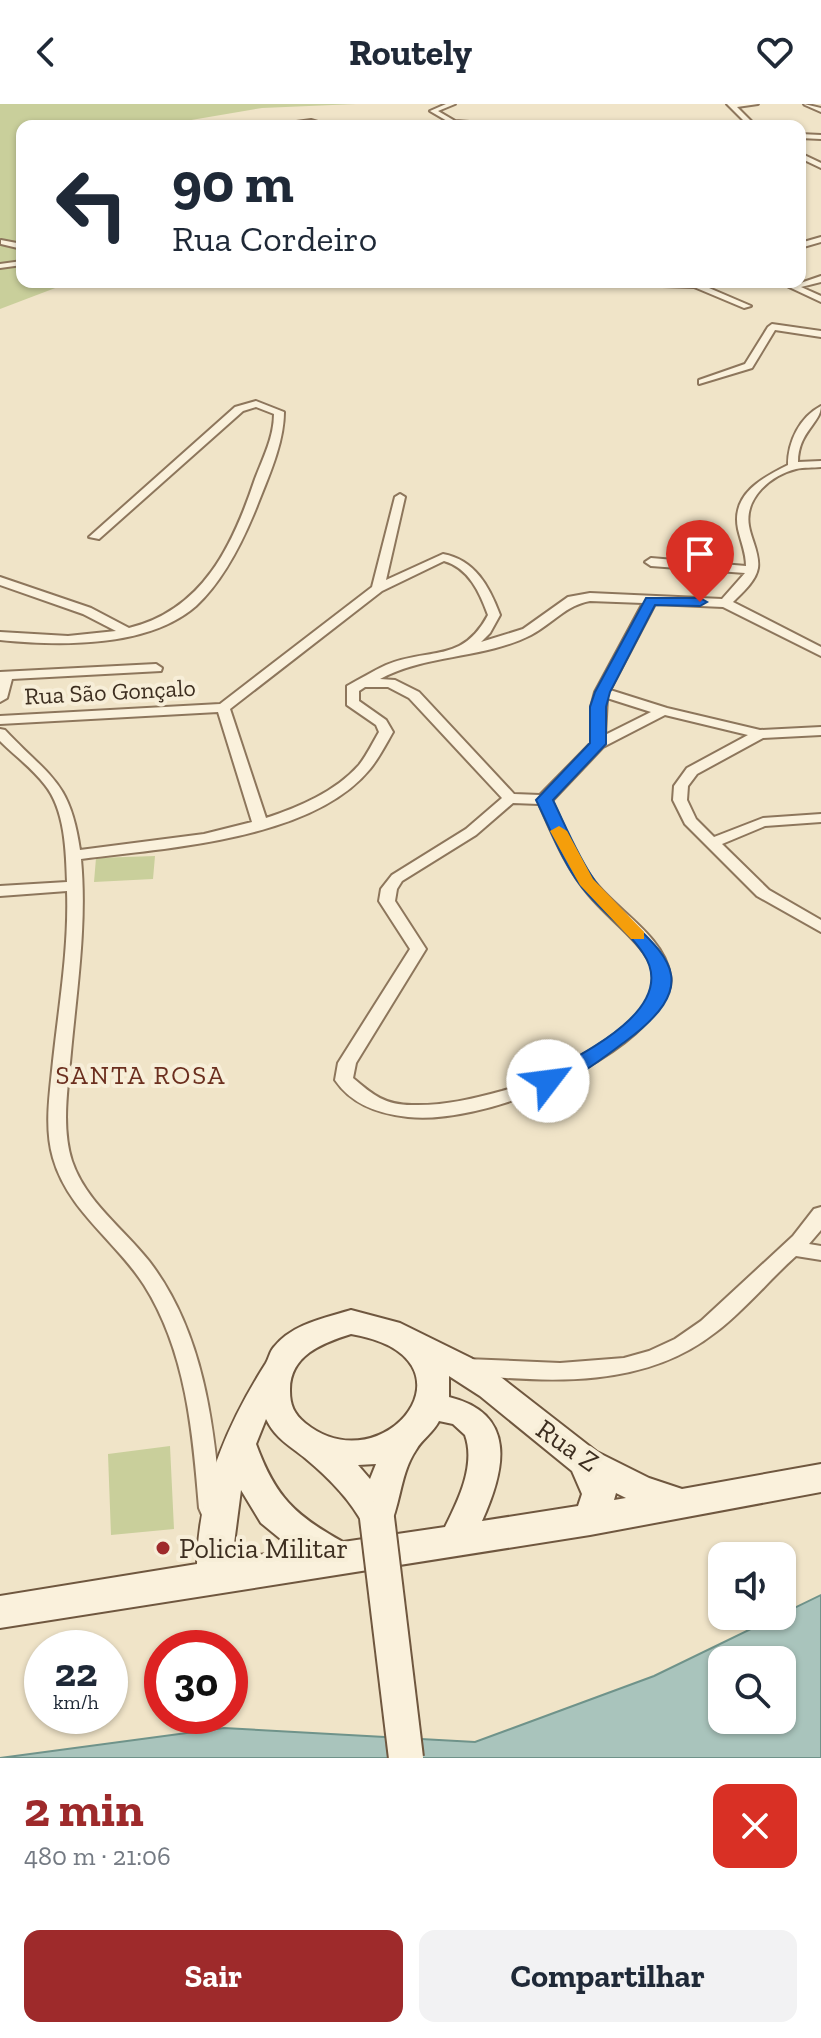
<!DOCTYPE html>
<html lang="pt">
<meta charset="utf-8">
<style>
:root{--surface:#fff;--page:#f2f2f3;--text:#1f2937;--muted:#747a83;--accent:#9e2a2b}
body{margin:0;font-family:"Zilla Slab",serif;background:var(--page);color:var(--text);height:100vh;display:flex;flex-direction:column;font-size:30px;white-space:nowrap}
*{box-sizing:border-box;margin:0}
p{font-size:26px;color:var(--muted)}
.icon{flex:none;width:44px;height:44px;fill:none;stroke:currentColor;stroke-width:2;stroke-linecap:round;stroke-linejoin:round}
.map{position:relative;height:1654px;overflow:hidden}
.details{display:flex;flex-direction:column;background:var(--surface);flex:1}
.details>*{flex:none}
.guide{position:absolute;left:16px;top:16px;width:790px;height:168px;border-radius:16px;box-shadow:0 2px 6px #0004;background:#fff;color:var(--text);overflow:hidden}
.controls{position:absolute;left:708px;top:1438px;display:grid;gap:16px}
.controls a{display:grid;place-items:center;width:88px;height:88px;border-radius:16px;background:var(--surface);box-shadow:0 2px 6px #0004;font-size:40px}
.speed{position:absolute;left:24px;top:1526px;display:flex;gap:16px;font-size:40px;font-weight:700;text-align:center}
.speed>*{display:grid;place-content:center;width:104px;height:104px;border-radius:50%;background:var(--surface);box-shadow:0 2px 6px #0004;line-height:1}
.speed small{font-size:20px;font-weight:400}
.speed .limit{border:12px solid #d22;background:#fff;color:#111}
.pin{position:absolute;display:grid;place-items:center;width:68px;height:68px;color:#fff;margin:-82px -34px;border-radius:50% 50% 50% 0;rotate:-45deg;box-shadow:0 0 8px #0007}
.pin .icon{rotate:45deg}
.me{position:absolute;width:88px;margin:-44px;rotate:60deg;stroke-linejoin:round;filter:drop-shadow(0 0 6px #0008)}
.turn{display:flex;align-items:center;gap:28px;height:168px;padding:0 24px;font-size:36px}
.turn .icon{width:104px;height:104px;stroke-width:2.5}
.turn b{display:block;font-size:56px;line-height:68px}
.round{display:grid;place-items:center;flex:none;width:84px;height:84px;border-radius:16px;background:var(--page)}
.summary{display:flex;align-items:center;justify-content:space-between;height:136px;padding:0 24px}
h1{font-size:48px;font-weight:700;line-height:60px;color:var(--accent)}
.action{display:flex;gap:16px;margin-top:auto;padding:16px 24px}
.action a{flex:1;height:92px;border-radius:16px;background:var(--accent);color:#fff;font-size:32px;font-weight:700;line-height:92px;text-align:center}
.action a+a{background:var(--page);color:var(--text)}
header{display:flex;justify-content:space-between;align-items:center;height:104px;padding:0 24px;background:var(--surface);font-size:36px;font-weight:700}
.map>svg:first-child{display:block}
.green{fill:#c9cf9b}
.water{fill:#a9c4bc;stroke:#6f938a;stroke-width:2;fill-rule:evenodd}
.lines{fill:none;stroke-linecap:round;stroke-linejoin:round}
.street-casing{stroke:#8d765c;stroke-width:4}
.secondary-casing{stroke:#6f573f;stroke-width:4}
.street{fill:#faf1dc;fill-rule:evenodd}
.secondary{fill:#faf1dc;fill-rule:evenodd}
.secondary-bridge-casing{stroke:#6f573f;stroke-width:38;stroke-linecap:butt}
.secondary-bridge{stroke:#faf1dc;stroke-width:34}
.route{fill:#1a73e8;stroke:#114b97;stroke-width:2}
.slow{fill:#f59e0b}
.poi-dot{fill:#9e2a2b;stroke:#f7eed8;stroke-width:3}
.labels{text-anchor:middle;stroke-width:8;stroke-linejoin:round;paint-order:stroke}
.street-label{font-size:24px;fill:#3d2e20;stroke:#f7eed8}
.neighbourhood-label{font-size:26px;letter-spacing:2px;fill:#6b2e1e;stroke:#f7eed8}
.near-street-label{font-size:28px;fill:#3d2e20;stroke:#f7eed8}
.near-poi-label{font-size:28px;fill:#3d2e20;stroke:#f7eed8;text-anchor:start}
</style>
<header><svg class="icon" aria-label="back" viewBox="0 0 24 24"><path d="M15 5l-7 7 7 7"/></svg>Routely<svg class="icon" aria-label="heart" viewBox="0 0 24 24"><path d="M12 20l-8-8c-3-5 5-10 8-4 3-6 11-1 8 4z"/></svg></header>
<div class="map">
<svg width="821" height="1654" viewBox="0 0 821 1654">
<rect width="100%" height="100%" fill="#f0e4c8"/>
<!-- green -->
<path class="green" d="M 0,0 L 356,0 L 262,4 L 156,22 L 22,22 L 22,178 L 71,178 L 0,205 Z
M 155,752 L 153,775 L 94,778 L 96,754 Z
M 170,1342 L 174,1425 L 111,1431 L 108,1350 Z"/>
<!-- water -->
<path class="water" d="M 821,1491 L 821,1654 L 0,1654 L 224,1624 L 475,1638 L 654,1572 ZM 722,1556 L 782,1556 L 782,1616 L 722,1616 Z"/>
<g class="lines">
<defs>
<path id="street" d="M 446,0 L 455,0 L 438,7 L 455,17 L 529,22 L 454,21 L 430,7 Z
M 727,0 L 758,0 L 737,3 L 756,22 L 749,22 Z
M 804,0 L 821,4 L 821,8 L 805,1 Z
M 311,16 L 331,22 L 311,20 L 267,22 Z
M 800,30 L 821,31 L 821,35 L 800,34 Z
M 800,49 L 821,59 L 821,64 L 800,54 Z
M 821,133 L 821,138 L 800,144 L 800,139 Z
M 1,136 L 22,140 L 22,145 L 1,140 Z
M 22,157 L 22,161 L 0,164 L 0,160 Z
M 821,172 L 821,178 L 801,183 L 821,192 L 821,198 L 789,183 Z
M 483,178 L 511,178 C 505,182 489,182 483,178 Z
M 627,178 L 695,178 L 751,202 L 744,204 L 694,183 L 631,181 Z
M 772,220 L 821,227 L 821,233 L 775,226 L 752,264 L 699,280 L 699,276 L 745,260 L 768,223 Z
M 256,297 L 284,308 C 284,339 268,374 257,402 C 243,437 224,476 196,502 C 148,544 60,542 0,536 L 0,528 L 68,532 L 116,527 L 83,510 L 0,481 L 0,473 L 91,504 L 129,524 C 203,506 233,441 255,375 C 263,354 274,333 274,310 L 256,303 L 243,307 L 99,435 L 89,433 L 235,303 Z
M 821,302 C 821,319 798,328 798,358 L 821,357 L 821,363 C 813,364 804,363 796,365 C 771,371 744,394 749,422 C 751,435 760,450 758,464 C 756,477 742,489 733,498 L 821,543 L 821,552 L 723,503 L 655,500 L 610,586 L 667,604 L 760,626 L 821,623 L 821,631 L 763,634 L 697,670 L 688,682 L 687,696 L 696,715 L 714,733 L 763,714 L 821,710 L 821,718 L 765,722 L 722,740 L 769,786 L 821,816 L 821,828 L 757,792 L 685,720 L 673,696 L 674,682 L 687,664 L 748,631 L 665,611 L 603,643 L 552,697 C 565,724 576,753 594,777 C 617,807 664,832 670,871 C 673,885 665,894 658,904 C 618,964 480,1021 408,1013 C 379,1010 352,1001 335,976 L 338,959 L 410,845 L 379,797 L 381,785 L 392,771 L 466,725 L 502,694 L 409,594 L 388,583 L 365,583 L 359,587 L 359,597 L 386,616 L 393,628 C 386,640 379,654 370,665 C 312,736 167,744 81,755 C 87,819 77,884 71,948 C 68,983 61,1023 72,1057 C 86,1098 123,1124 149,1157 C 203,1227 214,1319 221,1404 L 218,1411 L 210,1414 L 202,1411 L 199,1404 C 193,1329 186,1247 144,1181 C 116,1137 68,1107 53,1054 C 44,1023 50,988 53,957 C 59,901 69,844 67,787 L 0,792 L 0,782 L 67,778 C 66,747 65,706 45,681 C 32,664 15,652 0,637 L 0,625 L 5,626 C 49,673 70,676 80,746 L 204,730 L 252,718 L 218,608 L 0,620 L 0,612 L 220,600 L 372,483 L 395,393 L 400,390 L 405,393 L 386,476 L 443,450 C 475,456 489,482 500,511 L 490,529 L 481,538 L 523,525 L 568,493 L 590,489 L 722,495 L 745,469 L 651,462 L 645,458 L 651,454 L 746,462 C 746,449 741,438 738,425 C 731,390 762,374 788,361 C 788,337 800,313 821,302 ZM 444,457 C 469,464 480,489 488,511 C 462,560 429,543 386,561 C 373,567 360,575 347,582 L 347,601 L 376,621 L 379,628 C 373,638 367,651 359,661 C 335,688 299,703 266,714 L 230,605 L 382,487 ZM 590,497 L 643,499 L 595,588 L 591,603 L 591,639 L 540,691 L 514,690 L 419,588 L 395,576 L 380,575 C 426,550 484,555 531,531 C 552,520 566,501 590,497 ZM 607,594 L 651,608 L 605,631 ZM 513,699 L 539,700 C 553,731 566,764 589,791 C 603,808 621,822 636,839 C 645,849 654,862 654,876 C 654,923 542,975 502,987 C 473,995 443,1002 412,1001 C 385,1001 373,991 353,974 L 356,959 L 426,845 L 395,797 L 397,785 L 402,777 L 476,731 Z
M 156,560 L 162,564 L 161,567 L 12,575 L 7,594 L 0,598 L 0,568 Z
M 821,1103 L 821,1126 L 809,1140 L 821,1142 L 821,1156 L 796,1152 C 769,1176 745,1206 716,1228 C 644,1285 552,1278 466,1271 L 459,1269 L 455,1263 L 459,1257 L 466,1255 L 560,1259 L 624,1254 L 649,1247 L 675,1235 L 701,1217 L 793,1132 L 814,1105 Z"/>
<path id="secondary" d="M 351,1206 L 400,1219 L 471,1254 L 502,1274 L 597,1348 L 649,1374 L 682,1385 L 821,1360 L 821,1388 L 590,1431 L 0,1524 L 0,1492 L 197,1460 C 198,1387 228,1319 266,1259 C 269,1254 270,1247 274,1243 C 292,1220 325,1214 351,1206 ZM 351,1230 C 487,1253 384,1383 305,1319 C 294,1310 290,1301 290,1287 C 289,1252 322,1239 351,1230 ZM 449,1272 L 480,1292 L 572,1367 L 582,1390 L 578,1402 L 482,1417 C 505,1366 518,1310 449,1293 ZM 266,1315 C 276,1335 289,1341 305,1354 C 328,1373 352,1397 365,1424 L 377,1429 L 389,1424 C 401,1399 400,1370 416,1346 C 422,1335 433,1329 439,1317 L 453,1320 L 465,1331 C 476,1361 458,1397 445,1423 L 343,1438 C 294,1411 275,1392 256,1340 ZM 376,1360 L 370,1375 L 358,1361 ZM 241,1386 L 261,1419 L 294,1446 L 232,1455 ZM 616,1389 L 626,1394 L 614,1396 Z"/>
</defs>
<!-- street casing -->
<use href="#street" class="street-casing"/>
<!-- secondary casing -->
<use href="#secondary" class="secondary-casing"/>
<!-- street -->
<use href="#street" class="street"/>
<!-- secondary -->
<use href="#secondary" class="secondary"/>
<defs>
<path id="secondary-bridge" d="M 377,1414 L 406,1654"/>
</defs>
<!-- secondary-bridge casing -->
<use href="#secondary-bridge" class="secondary-bridge-casing"/>
<!-- secondary-bridge -->
<use href="#secondary-bridge" class="secondary-bridge"/>
</g>
<!-- route -->
<path class="route" d="M 646,494 L 700,494 L 707,498 L 700,502 L 655,501 L 610,588 L 606,603 L 606,640 L 553,696 C 566,723 578,753 595,777 C 638,839 725,864 626,937 C 603,954 576,976 548,984 L 541,982 L 538,977 L 541,973 C 580,950 681,905 643,849 C 627,824 599,806 581,782 C 562,757 550,724 536,696 L 590,639 L 590,603 L 595,588 Z"/>
<!-- slow -->
<path class="slow" d="M 559,722 L 567,727 L 593,775 L 644,828 L 644,835 L 631,835 L 580,781 L 550,727 Z"/>
<!-- markers -->
<circle class="poi-dot" cx="163" cy="1444" r="8"/>
<g class="labels">
<!-- street labels -->
<g class="street-label">
<text transform="translate(110 588) rotate(-3)" y="8">Rua São Gonçalo</text>
</g>
<!-- neighbourhood labels -->
<g class="neighbourhood-label">
<text x="141" y="980">SANTA ROSA</text>
</g>
<!-- near-street labels -->
<g class="near-street-label">
<text transform="translate(568 1341) rotate(35)" y="10">Rua Z</text>
</g>
<!-- near-poi labels -->
<g class="near-poi-label">
<text x="179" y="1454">Policia Militar</text>
</g>
</g>
</svg>
<div class="controls">
<a><svg class="icon" aria-label="sound" viewBox="0 0 24 24"><path d="M4 9h4l5-4v14l-5-4H4zM17 9q2 3 0 6"/></svg></a>
<a><svg class="icon" aria-label="search" viewBox="0 0 24 24"><circle cx="10" cy="10" r="6"/><path d="M15 15l6 6"/></svg></a>
</div>
<div class="speed"><div>22<small>km/h</small></div><div class="limit">30</div></div>
<div class="pin" style="left:700px;top:498px;background:#d93025"><svg class="icon" aria-label="arrive" viewBox="0 0 24 24"><path d="M6 21V4h12l-3 4 3 4H6"/></svg></div>
<svg class="me" style="left:548px;top:977px" viewBox="-20 -20 40 40"><circle r="19" fill="#fff"/><path d="M0-13L10 11 0 6-10 11z" fill="#1a73e8"/></svg>
<div class="guide">
<div class="turn"><svg class="icon" aria-label="left" viewBox="0 0 24 24"><path d="M17 20v-9H6M10 6l-5 5 5 5"/></svg><div><b>90 m</b>Rua Cordeiro</div></div>
</div>
</div>
<section class="details">
<div class="summary"><div><h1>2 min</h1><p>480 m · 21:06</p></div><a class="round" style="background:#d93025;color:#fff"><svg class="icon" aria-label="close" viewBox="0 0 24 24"><path d="M6 6l12 12M18 6L6 18"/></svg></a></div>
<div class="action"><a>Sair</a><a>Compartilhar</a></div>
</section>
